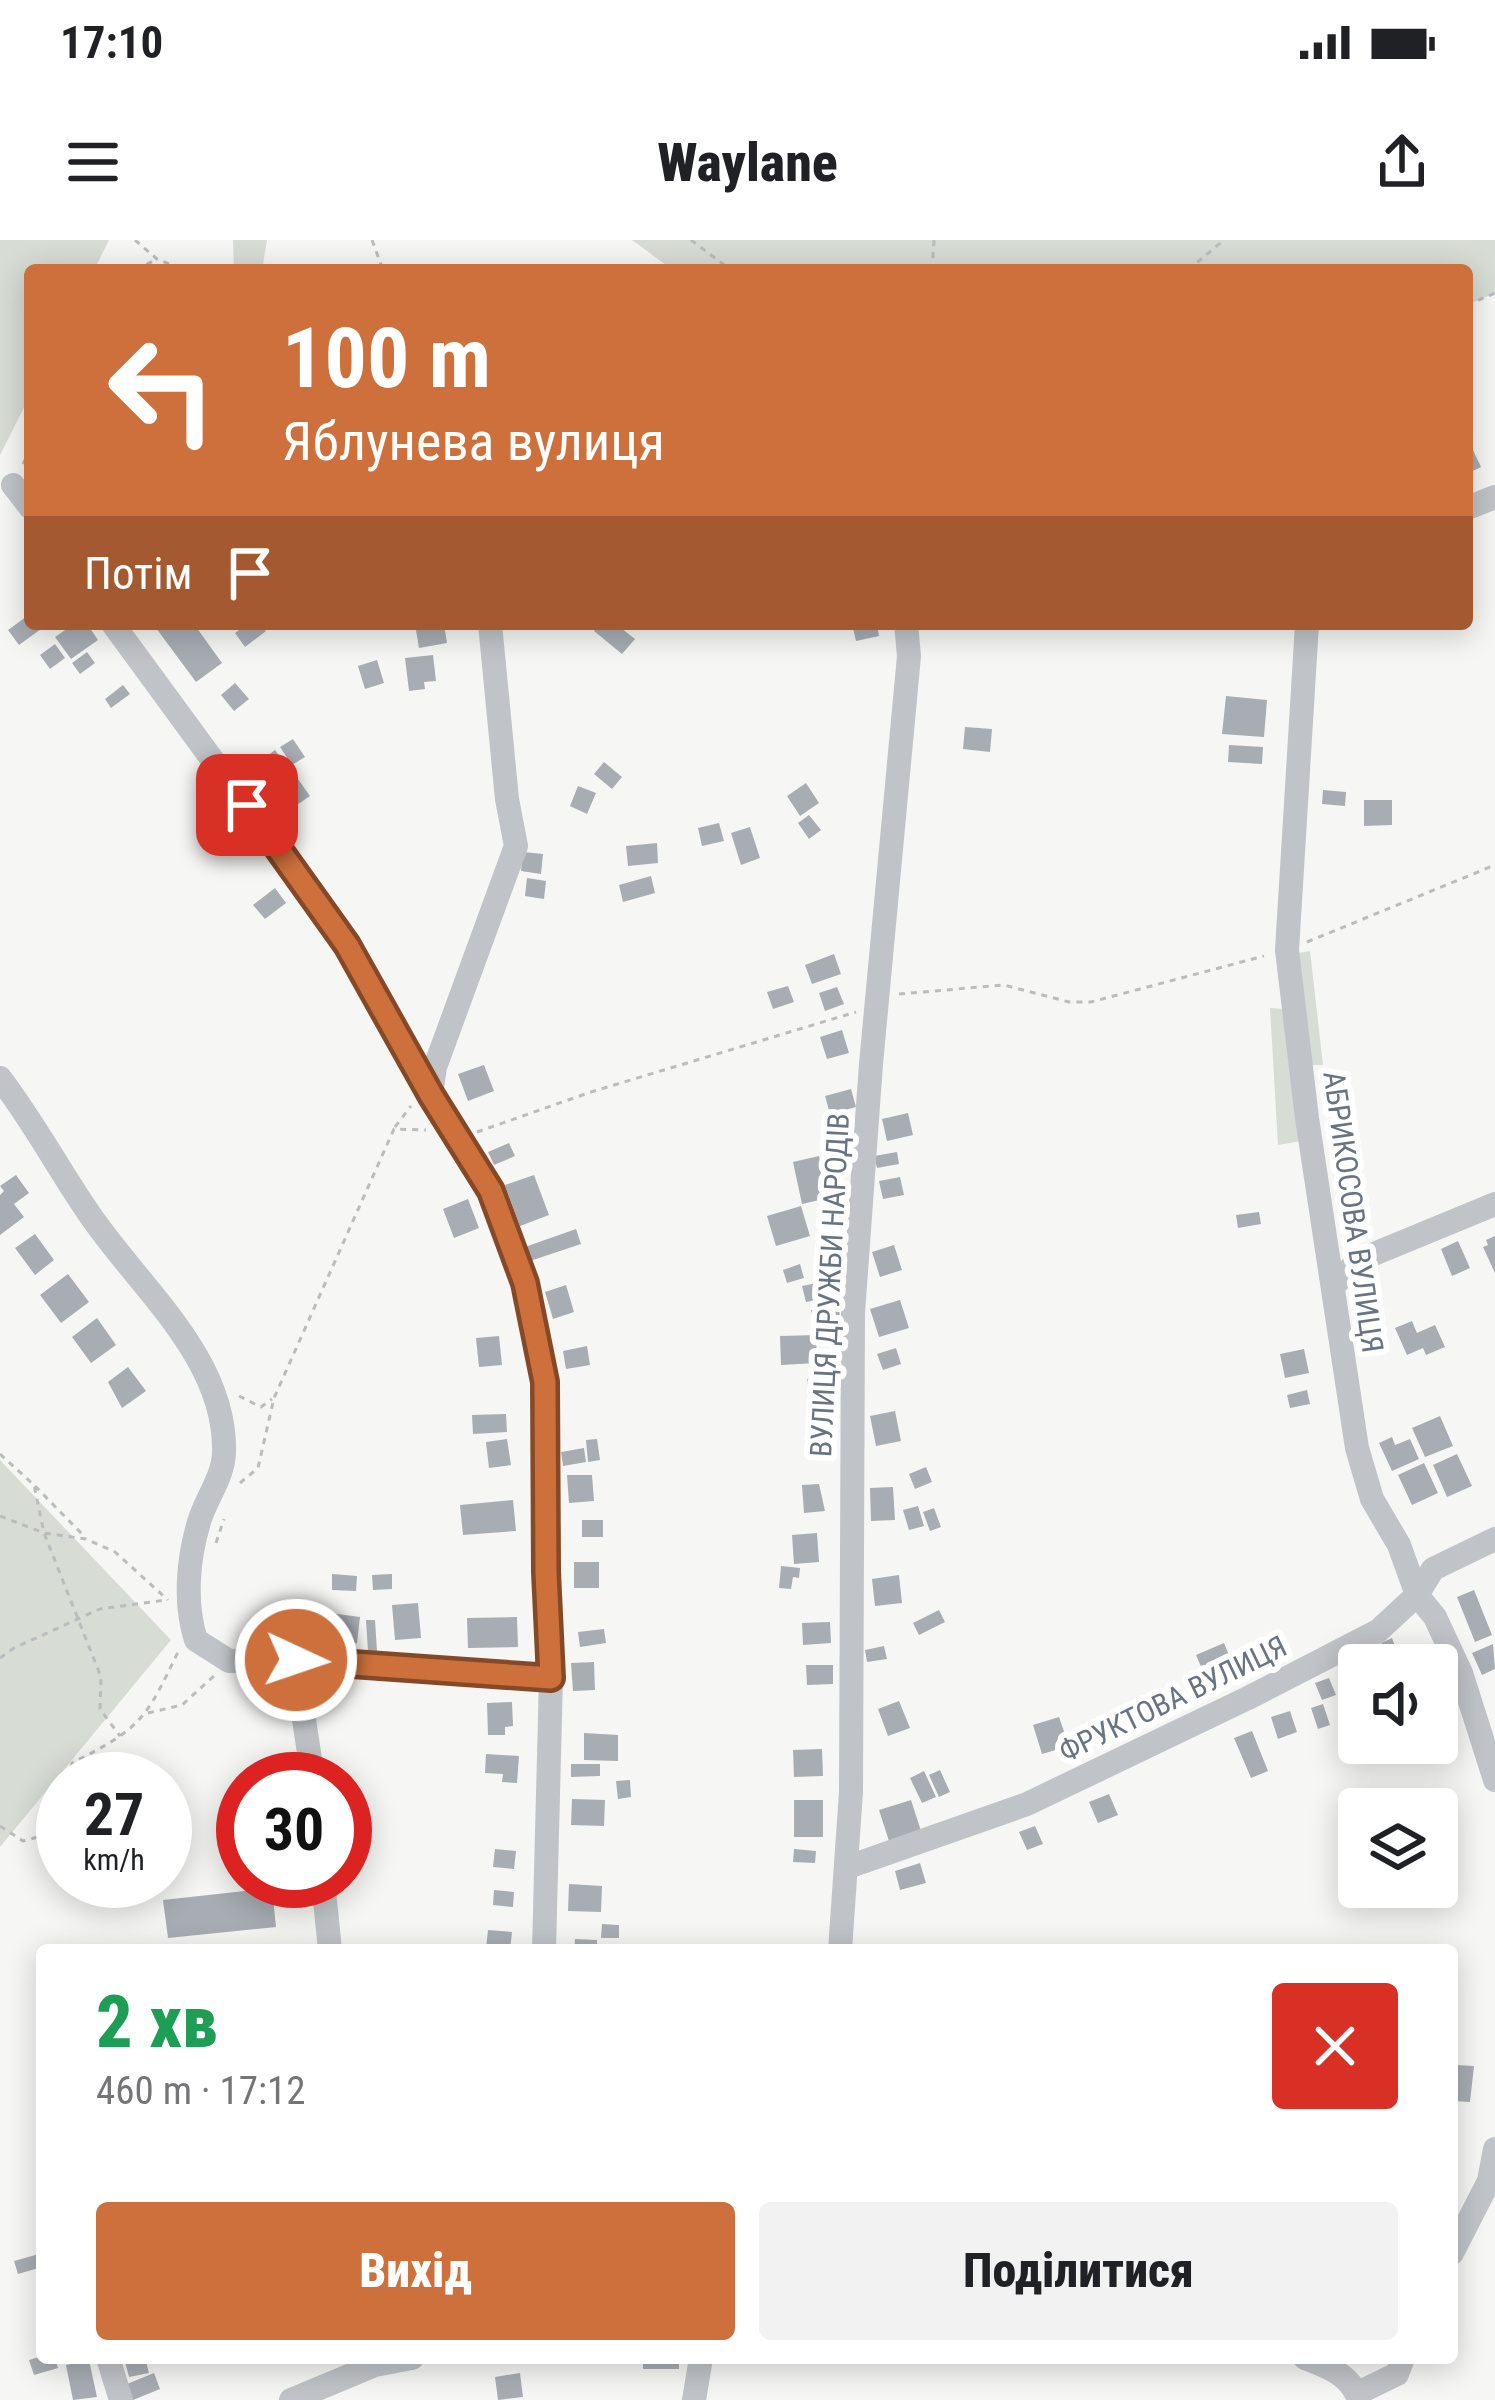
<!DOCTYPE html>
<html lang="uk">
<meta charset="utf-8">
<style>
:root{--surface:#fff;--page:#f2f2f2;--text:#202124;--muted:#757577;--accent:#cd703c}
body{margin:0;font-family:"Roboto Condensed",sans-serif;background:var(--page);color:var(--text);height:100vh;display:flex;flex-direction:column;font-size:45px;white-space:nowrap}
*{box-sizing:border-box;margin:0}
p{font-size:39px;color:var(--muted)}
.icon{flex:none;width:66px;height:66px;fill:none;stroke:currentColor;stroke-width:2;stroke-linecap:round;stroke-linejoin:round}
.map{position:relative;flex:1;overflow:hidden}
.drawer{position:absolute;left:36px;top:1704px;width:1422px;height:420px;display:flex;flex-direction:column;background:var(--surface);border-radius:12px;box-shadow:0 6px 30px #0003}
.drawer>*{flex:none}
.top-card{position:absolute;left:24px;top:24px;width:1449px;height:366px;border-radius:12px;box-shadow:0 6px 30px #0003;background:#cd703c;color:#fff;overflow:hidden}
.controls{position:absolute;left:1338px;top:1404px;display:grid;gap:24px}
.controls a{display:grid;place-items:center;width:120px;height:120px;border-radius:12px;background:var(--surface);box-shadow:0 6px 30px #0003;font-size:60px}
.speed{position:absolute;left:36px;top:1512px;display:flex;gap:24px;font-size:60px;font-weight:700;text-align:center}
.speed>*{display:grid;place-content:center;width:156px;height:156px;border-radius:50%;background:var(--surface);box-shadow:0 6px 30px #0003;line-height:1}
.speed small{font-size:30px;font-weight:400}
.speed .limit{border:18px solid #d22;background:#fff;color:#111}
.pin{position:absolute;display:grid;place-items:center;width:102px;height:102px;color:#fff;margin:-51px;border-radius:24px;box-shadow:0 6px 18px #0006}
.me{position:absolute;width:132px;margin:-66px;rotate:93deg;stroke-linejoin:round;filter:drop-shadow(0 0 9px #0008)}
.turn{display:flex;align-items:center;gap:42px;height:252px;padding:0 60px;font-size:54px}
.turn .icon{width:156px;height:156px;stroke-width:2.5}
.turn b{display:block;font-size:84px;line-height:102px}
.then{display:flex;align-items:center;height:114px;padding:0 60px;background:#0003;gap:24px;font-size:45px}
.round{display:grid;place-items:center;flex:none;width:126px;height:126px;border-radius:12px;background:var(--page)}
.headline{display:flex;align-items:center;justify-content:space-between;height:204px;padding:0 60px}
h1{font-size:72px;font-weight:800;line-height:90px;color:#1e9e55}
.primary-button{display:flex;gap:24px;margin-top:auto;padding:24px 60px}
.primary-button a{flex:1;height:138px;border-radius:12px;background:var(--accent);color:#fff;font-size:48px;font-weight:800;line-height:138px;text-align:center}
.primary-button a+a{background:var(--page);color:var(--text)}
.status{display:flex;justify-content:space-between;align-items:center;height:84px;padding:0 60px;background:var(--surface);direction:ltr}
.status svg{height:33px;fill:currentColor}
header{display:flex;justify-content:space-between;align-items:center;height:156px;padding:0 60px;background:var(--surface);font-size:54px;font-weight:800}
.map>svg:first-child{display:block}
.green{fill:#d7dcd5}
.building{fill:#a8adb3}
.lines{fill:none;stroke-linecap:round;stroke-linejoin:round}
.path{stroke:#babcbe;stroke-width:3;stroke-dasharray:6 6;stroke-linecap:butt}
.minor{stroke:#c0c3c7;stroke-width:24}
.route-casing{stroke:#854927;stroke-width:30}
.route{stroke:#cd703c;stroke-width:21}
.labels{text-anchor:middle;stroke-width:12;stroke-linejoin:round;paint-order:stroke}
.street-label{font-size:30px;fill:#697381;stroke:#fff}
</style>
<div class="status"><b>17:10</b><svg viewBox="0 0 49 12"><path d="M0 12V9h3v3zM5 12V6h3v6zM10 12V3h3v9zM15 12V0h3v12zM26 1h20v11H26zM47 4h2v5h-2z"/></svg></div>
<header><svg class="icon" aria-label="menu" viewBox="0 0 24 24"><path d="M4 6h16M4 12h16M4 18h16"/></svg>Waylane<svg class="icon" aria-label="share" viewBox="0 0 24 24"><path d="M12 15V3M7 8l5-5 5 5M5 13v7h14v-7"/></svg></header>
<div class="map">
<svg width="1495" height="2160" viewBox="0 0 1495 2160">
<rect width="100%" height="100%" fill="#f6f6f4"/>
<!-- green -->
<path class="green" d="M 0,0 L 109,0 L 94,30 L 30,30 L 30,156 L 0,215 Z
M 233,0 L 267,0 L 262,30 L 234,30 Z
M 632,0 L 1495,0 L 1495,53 L 1467,65 L 1467,30 L 673,30 Z
M 1310,711 L 1323,825 L 1312,825 L 1299,713 Z
M 1270,768 L 1283,769 L 1302,901 L 1278,905 Z
M 0,1220 L 171,1400 L 0,1607 Z"/>
<!-- building -->
<path class="building" d="M 1467,197 L 1481,227 L 1467,234 Z
M 30,374 L 30,384 L 48,384 L 19,405 L 8,390 Z
M 74,384 L 87,384 L 98,400 L 71,419 L 55,397 Z
M 153,384 L 194,384 L 222,423 L 196,442 Z
M 247,384 L 260,384 L 266,391 L 245,407 L 235,393 Z
M 415,384 L 444,384 L 447,403 L 419,408 Z
M 600,384 L 616,384 L 635,399 L 622,414 L 594,391 Z
M 852,384 L 877,384 L 879,396 L 856,401 Z
M 55,404 L 65,418 L 50,429 L 40,415 Z
M 87,412 L 95,423 L 80,434 L 72,423 Z
M 433,415 L 436,441 L 424,442 L 425,449 L 409,451 L 405,418 Z
M 377,420 L 384,443 L 365,449 L 358,426 Z
M 235,443 L 249,459 L 234,471 L 221,455 Z
M 123,445 L 130,454 L 111,468 L 105,459 Z
M 1226,456 L 1267,460 L 1264,497 L 1222,494 Z
M 965,487 L 992,489 L 990,512 L 963,509 Z
M 293,499 L 305,517 L 292,525 L 280,507 Z
M 1229,505 L 1263,507 L 1262,524 L 1228,522 Z
M 275,510 L 285,524 L 262,541 L 251,528 Z
M 604,522 L 622,537 L 612,549 L 594,534 Z
M 293,532 L 310,556 L 285,573 L 268,549 Z
M 806,543 L 819,563 L 800,576 L 787,556 Z
M 578,546 L 596,553 L 587,574 L 570,566 Z
M 1323,550 L 1346,552 L 1345,566 L 1322,564 Z
M 1364,560 L 1392,560 L 1392,585 L 1364,586 Z
M 809,575 L 821,590 L 809,599 L 798,583 Z
M 719,583 L 724,601 L 702,606 L 698,588 Z
M 750,587 L 760,618 L 741,625 L 731,593 Z
M 657,603 L 658,623 L 628,626 L 626,606 Z
M 523,612 L 543,614 L 541,634 L 521,631 Z
M 651,636 L 655,653 L 623,662 L 619,645 Z
M 527,638 L 546,641 L 544,659 L 525,656 Z
M 275,648 L 286,663 L 265,679 L 253,665 Z
M 834,714 L 841,734 L 812,744 L 805,725 Z
M 788,746 L 794,762 L 773,769 L 767,752 Z
M 837,747 L 844,764 L 825,771 L 819,753 Z
M 842,790 L 849,813 L 827,819 L 820,797 Z
M 484,825 L 494,851 L 468,861 L 458,834 Z
M 851,849 L 856,867 L 830,874 L 825,856 Z
M 908,873 L 913,895 L 887,901 L 882,879 Z
M 509,903 L 515,916 L 494,925 L 488,912 Z
M 897,912 L 899,924 L 877,928 L 874,916 Z
M 819,916 L 828,958 L 802,964 L 793,922 Z
M 16,935 L 29,953 L 14,964 L 24,977 L 0,995 L 0,955 L 4,951 L 0,946 Z
M 534,935 L 549,975 L 520,986 L 505,945 Z
M 900,937 L 904,955 L 883,959 L 879,941 Z
M 468,959 L 479,988 L 454,998 L 443,969 Z
M 801,966 L 810,996 L 776,1006 L 767,976 Z
M 1259,972 L 1261,984 L 1238,988 L 1236,975 Z
M 576,989 L 581,1004 L 530,1021 L 525,1007 Z
M 35,994 L 54,1020 L 35,1035 L 15,1008 Z
M 1495,996 L 1495,1033 L 1483,1007 L 1488,1005 L 1486,1000 Z
M 1458,1001 L 1470,1028 L 1452,1036 L 1441,1009 Z
M 894,1005 L 902,1030 L 880,1037 L 872,1012 Z
M 800,1024 L 804,1038 L 787,1043 L 783,1030 Z
M 68,1034 L 89,1062 L 61,1083 L 40,1055 Z
M 838,1039 L 841,1055 L 806,1062 L 802,1046 Z
M 566,1045 L 574,1072 L 553,1079 L 545,1052 Z
M 900,1060 L 909,1088 L 879,1097 L 870,1069 Z
M 839,1068 L 841,1090 L 812,1092 L 811,1070 Z
M 97,1078 L 116,1105 L 91,1123 L 72,1097 Z
M 1412,1081 L 1417,1093 L 1435,1085 L 1445,1107 L 1426,1115 L 1423,1108 L 1407,1115 L 1395,1088 Z
M 816,1095 L 817,1123 L 781,1125 L 780,1096 Z
M 499,1096 L 502,1125 L 479,1127 L 476,1098 Z
M 587,1106 L 590,1125 L 566,1129 L 563,1111 Z
M 896,1108 L 901,1124 L 883,1130 L 877,1114 Z
M 1304,1109 L 1309,1133 L 1285,1138 L 1280,1114 Z
M 840,1110 L 841,1126 L 823,1127 L 822,1111 Z
M 128,1127 L 146,1151 L 122,1168 L 108,1142 Z
M 833,1137 L 835,1159 L 810,1162 L 807,1139 Z
M 1307,1150 L 1310,1164 L 1290,1168 L 1287,1155 Z
M 895,1171 L 901,1201 L 876,1206 L 870,1176 Z
M 506,1174 L 507,1192 L 473,1194 L 472,1175 Z
M 1440,1176 L 1453,1206 L 1425,1217 L 1412,1188 Z
M 1392,1197 L 1395,1205 L 1410,1199 L 1419,1219 L 1392,1231 L 1379,1203 Z
M 507,1199 L 511,1225 L 489,1228 L 486,1202 Z
M 597,1199 L 600,1220 L 588,1222 L 586,1200 Z
M 584,1208 L 586,1222 L 563,1226 L 561,1212 Z
M 1457,1214 L 1472,1246 L 1447,1257 L 1433,1225 Z
M 1424,1223 L 1438,1253 L 1412,1265 L 1398,1235 Z
M 926,1227 L 932,1242 L 915,1249 L 909,1234 Z
M 567,1235 L 592,1235 L 594,1261 L 569,1263 Z
M 819,1244 L 825,1271 L 804,1273 L 802,1245 Z
M 893,1247 L 895,1280 L 871,1281 L 870,1248 Z
M 513,1260 L 516,1291 L 463,1295 L 460,1265 Z
M 918,1266 L 924,1286 L 909,1290 L 903,1270 Z
M 934,1268 L 941,1287 L 930,1291 L 923,1272 Z
M 582,1280 L 603,1280 L 603,1297 L 582,1297 Z
M 817,1293 L 819,1322 L 794,1324 L 792,1295 Z
M 574,1322 L 599,1322 L 599,1348 L 574,1348 Z
M 781,1326 L 800,1328 L 799,1338 L 793,1337 L 791,1349 L 779,1348 Z
M 332,1334 L 357,1336 L 356,1351 L 332,1350 Z
M 392,1334 L 392,1349 L 373,1350 L 372,1335 Z
M 899,1335 L 902,1363 L 875,1366 L 872,1339 Z
M 1474,1350 L 1492,1395 L 1475,1402 L 1457,1357 Z
M 418,1363 L 421,1398 L 395,1400 L 392,1365 Z
M 939,1370 L 945,1382 L 919,1395 L 913,1383 Z
M 330,1373 L 360,1377 L 357,1403 L 327,1399 Z
M 517,1377 L 518,1407 L 468,1408 L 467,1378 Z
M 366,1380 L 375,1380 L 377,1411 L 368,1412 Z
M 830,1382 L 831,1403 L 803,1405 L 802,1383 Z
M 305,1386 L 318,1387 L 316,1407 L 303,1406 Z
M 604,1389 L 606,1403 L 580,1407 L 578,1392 Z
M 1392,1398 L 1401,1422 L 1389,1425 L 1381,1403 Z
M 1224,1403 L 1236,1432 L 1208,1443 L 1196,1415 Z
M 1493,1404 L 1495,1429 L 1482,1435 L 1472,1413 Z
M 884,1406 L 887,1419 L 867,1422 L 865,1410 Z
M 594,1422 L 595,1450 L 573,1451 L 571,1423 Z
M 806,1425 L 833,1425 L 833,1444 L 807,1445 Z
M 1329,1438 L 1336,1455 L 1322,1460 L 1315,1443 Z
M 899,1461 L 910,1488 L 888,1496 L 878,1469 Z
M 512,1462 L 513,1486 L 505,1487 L 505,1495 L 488,1495 L 487,1463 Z
M 1323,1464 L 1330,1485 L 1318,1489 L 1311,1468 Z
M 1290,1471 L 1297,1492 L 1278,1499 L 1271,1477 Z
M 1059,1477 L 1069,1506 L 1042,1514 L 1033,1485 Z
M 1252,1491 L 1268,1531 L 1251,1538 L 1234,1498 Z
M 584,1493 L 618,1495 L 618,1521 L 584,1520 Z
M 822,1509 L 823,1536 L 794,1537 L 793,1510 Z
M 486,1514 L 519,1516 L 517,1543 L 502,1542 L 503,1534 L 485,1533 Z
M 571,1524 L 600,1524 L 600,1536 L 571,1537 Z
M 940,1530 L 950,1552 L 939,1557 L 929,1535 Z
M 924,1531 L 936,1557 L 922,1563 L 910,1538 Z
M 630,1540 L 631,1557 L 618,1559 L 616,1541 Z
M 1109,1554 L 1118,1575 L 1098,1583 L 1089,1562 Z
M 572,1559 L 605,1560 L 604,1586 L 571,1585 Z
M 794,1560 L 823,1560 L 823,1597 L 794,1597 Z
M 911,1560 L 921,1591 L 889,1601 L 879,1570 Z
M 1035,1586 L 1043,1604 L 1027,1610 L 1019,1592 Z
M 495,1609 L 516,1611 L 514,1629 L 493,1627 Z
M 794,1609 L 816,1611 L 815,1623 L 793,1622 Z
M 920,1623 L 926,1643 L 900,1650 L 895,1631 Z
M 569,1644 L 602,1646 L 601,1672 L 568,1671 Z
M 272,1648 L 276,1687 L 168,1698 L 163,1660 Z
M 494,1650 L 514,1652 L 513,1667 L 493,1665 Z
M 602,1684 L 619,1685 L 619,1698 L 601,1698 Z
M 488,1690 L 512,1692 L 510,1710 L 486,1709 Z
M 575,1699 L 597,1700 L 597,1710 L 574,1710 Z
M 1452,1818 L 1457,1818 L 1457,1825 L 1474,1826 L 1470,1862 L 1452,1861 Z
M 39,2014 L 42,2027 L 18,2034 L 14,2021 Z
M 42,2116 L 55,2118 L 58,2128 L 34,2135 L 29,2120 Z
M 124,2118 L 145,2118 L 149,2133 L 129,2137 Z
M 643,2118 L 679,2118 L 679,2129 L 643,2129 Z
M 89,2120 L 97,2157 L 73,2160 L 66,2125 Z
M 154,2133 L 160,2149 L 133,2160 L 127,2144 Z
M 520,2133 L 523,2157 L 498,2160 L 495,2137 Z"/>
<g class="lines">
<!-- path -->
<path class="path" d="M 135,0 L 157,19 L 184,30
M 372,0 L 383,30
M 691,0 L 731,30
M 136,30 L 155,20
M 267,30 L 270,30
M 932,30 L 934,0
M 1188,30 L 1224,0
M 1467,65 L 1495,53
M 23,224 L 30,210
M 1307,702 L 1495,625
M 899,754 L 1004,745 L 1069,762 L 1091,762 L 1264,716
M 395,887 L 411,866
M 477,892 L 591,852 L 856,772
M 239,1156 L 261,1167 L 272,1159
M 0,1214 L 34,1245 L 44,1293 L 101,1437 L 100,1469 L 120,1496
M 240,1243 L 258,1228 L 274,1158 L 394,889 L 426,890
M 35,1246 L 83,1295
M 0,1276 L 44,1293 L 86,1299 L 115,1312 L 168,1360
M 216,1303 L 224,1279
M 0,1418 L 14,1408 L 100,1369 L 166,1360
M 148,1473 L 182,1465 L 215,1435
M 69,1539 L 72,1523 C 143,1487 145,1480 179,1410
M 0,1586 L 23,1601 L 49,1594 L 63,1560"/>
<!-- minor -->
<path class="minor" d="M 13,245 L 30,267
M 1467,268 L 1495,257
M 113,384 L 348,705 L 431,855 L 491,951 L 525,1043 L 545,1142 L 546,1332 L 551,1438 L 544,1710
M 1307,384 L 1287,710 L 1307,878 L 1357,1208 L 1372,1259 L 1399,1305 L 1417,1355 L 1435,1377 L 1461,1433 L 1495,1540
M 0,838 C 32,880 57,926 86,969 C 134,1043 227,1116 224,1213 C 223,1238 206,1258 199,1282 C 188,1319 184,1363 196,1400 L 229,1421 L 295,1420 L 551,1438
M 431,855 L 435,827 L 516,606 L 507,559 L 490,384
M 1333,1046 L 1354,1025 L 1369,1016 L 1495,964
M 295,1420 L 313,1539
M 848,1627 L 1027,1564 L 1248,1458 L 1378,1391 L 1417,1355 L 1433,1329 L 1495,1299
M 323,1641 L 330,1710
M 840,1710 L 851,1552 L 853,1073 L 871,824 L 909,416 L 906,384
M 1452,2013 L 1489,1941 L 1495,1909
M 108,2118 L 121,2160
M 1305,2118 C 1328,2127 1351,2135 1359,2160
M 1358,2153 L 1397,2134 L 1403,2118
M 291,2160 L 375,2125 L 412,2118
M 694,2160 L 701,2118"/>
</g>
<g class="lines">
<defs>
<path id="route" d="M 247,565 L 347,705 L 431,855 L 491,951 L 525,1043 L 545,1142 L 546,1332 L 551,1438 L 296,1420"/>
</defs>
<!-- route casing -->
<use href="#route" class="route-casing"/>
<!-- route -->
<use href="#route" class="route"/>
</g>
<g class="labels">
<!-- street labels -->
<g class="street-label">
<text transform="translate(1353 972) rotate(82)" y="10">АБРИКОСОВА ВУЛИЦЯ</text>
<text transform="translate(830 1045) rotate(-87)" y="10">ВУЛИЦЯ ДРУЖБИ НАРОДІВ</text>
<text transform="translate(1173 1459) rotate(-26)" y="10">ФРУКТОВА ВУЛИЦЯ</text>
</g>
</g>
</svg>
<div class="controls">
<a><svg class="icon" aria-label="sound" viewBox="0 0 24 24"><path d="M4 9h4l5-4v14l-5-4H4zM17 9q2 3 0 6"/></svg></a>
<a><svg class="icon" aria-label="layers" viewBox="0 0 24 24"><path d="M12 4l9 5-9 5-9-5zM3 14l9 5 9-5"/></svg></a>
</div>
<div class="speed"><div>27<small>km/h</small></div><div class="limit">30</div></div>
<div class="pin" style="left:247px;top:565px;background:#d93025"><svg class="icon" aria-label="arrive" viewBox="0 0 24 24"><path d="M6 21V4h12l-3 4 3 4H6"/></svg></div>
<svg class="me" style="left:296px;top:1420px" viewBox="-20 -20 40 40"><circle r="17" fill="#cd703c" stroke="#fff" stroke-width="3"/><path d="M0-11L8 9 0 5-8 9z" fill="#fff"/></svg>
<div class="top-card">
<div class="turn"><svg class="icon" aria-label="left" viewBox="0 0 24 24"><path d="M17 20v-9H6M10 6l-5 5 5 5"/></svg><div><b>100 m</b>Яблунева вулиця</div></div>
<div class="then">Потім<svg class="icon" aria-label="arrive" viewBox="0 0 24 24"><path d="M6 21V4h12l-3 4 3 4H6"/></svg></div>
</div>
<section class="drawer">
<div class="headline"><div><h1>2 хв</h1><p>460 m · 17:12</p></div><a class="round" style="background:#d93025;color:#fff"><svg class="icon" aria-label="close" viewBox="0 0 24 24"><path d="M6 6l12 12M18 6L6 18"/></svg></a></div>
<div class="primary-button"><a>Вихід</a><a>Поділитися</a></div>
</section>
</div>
